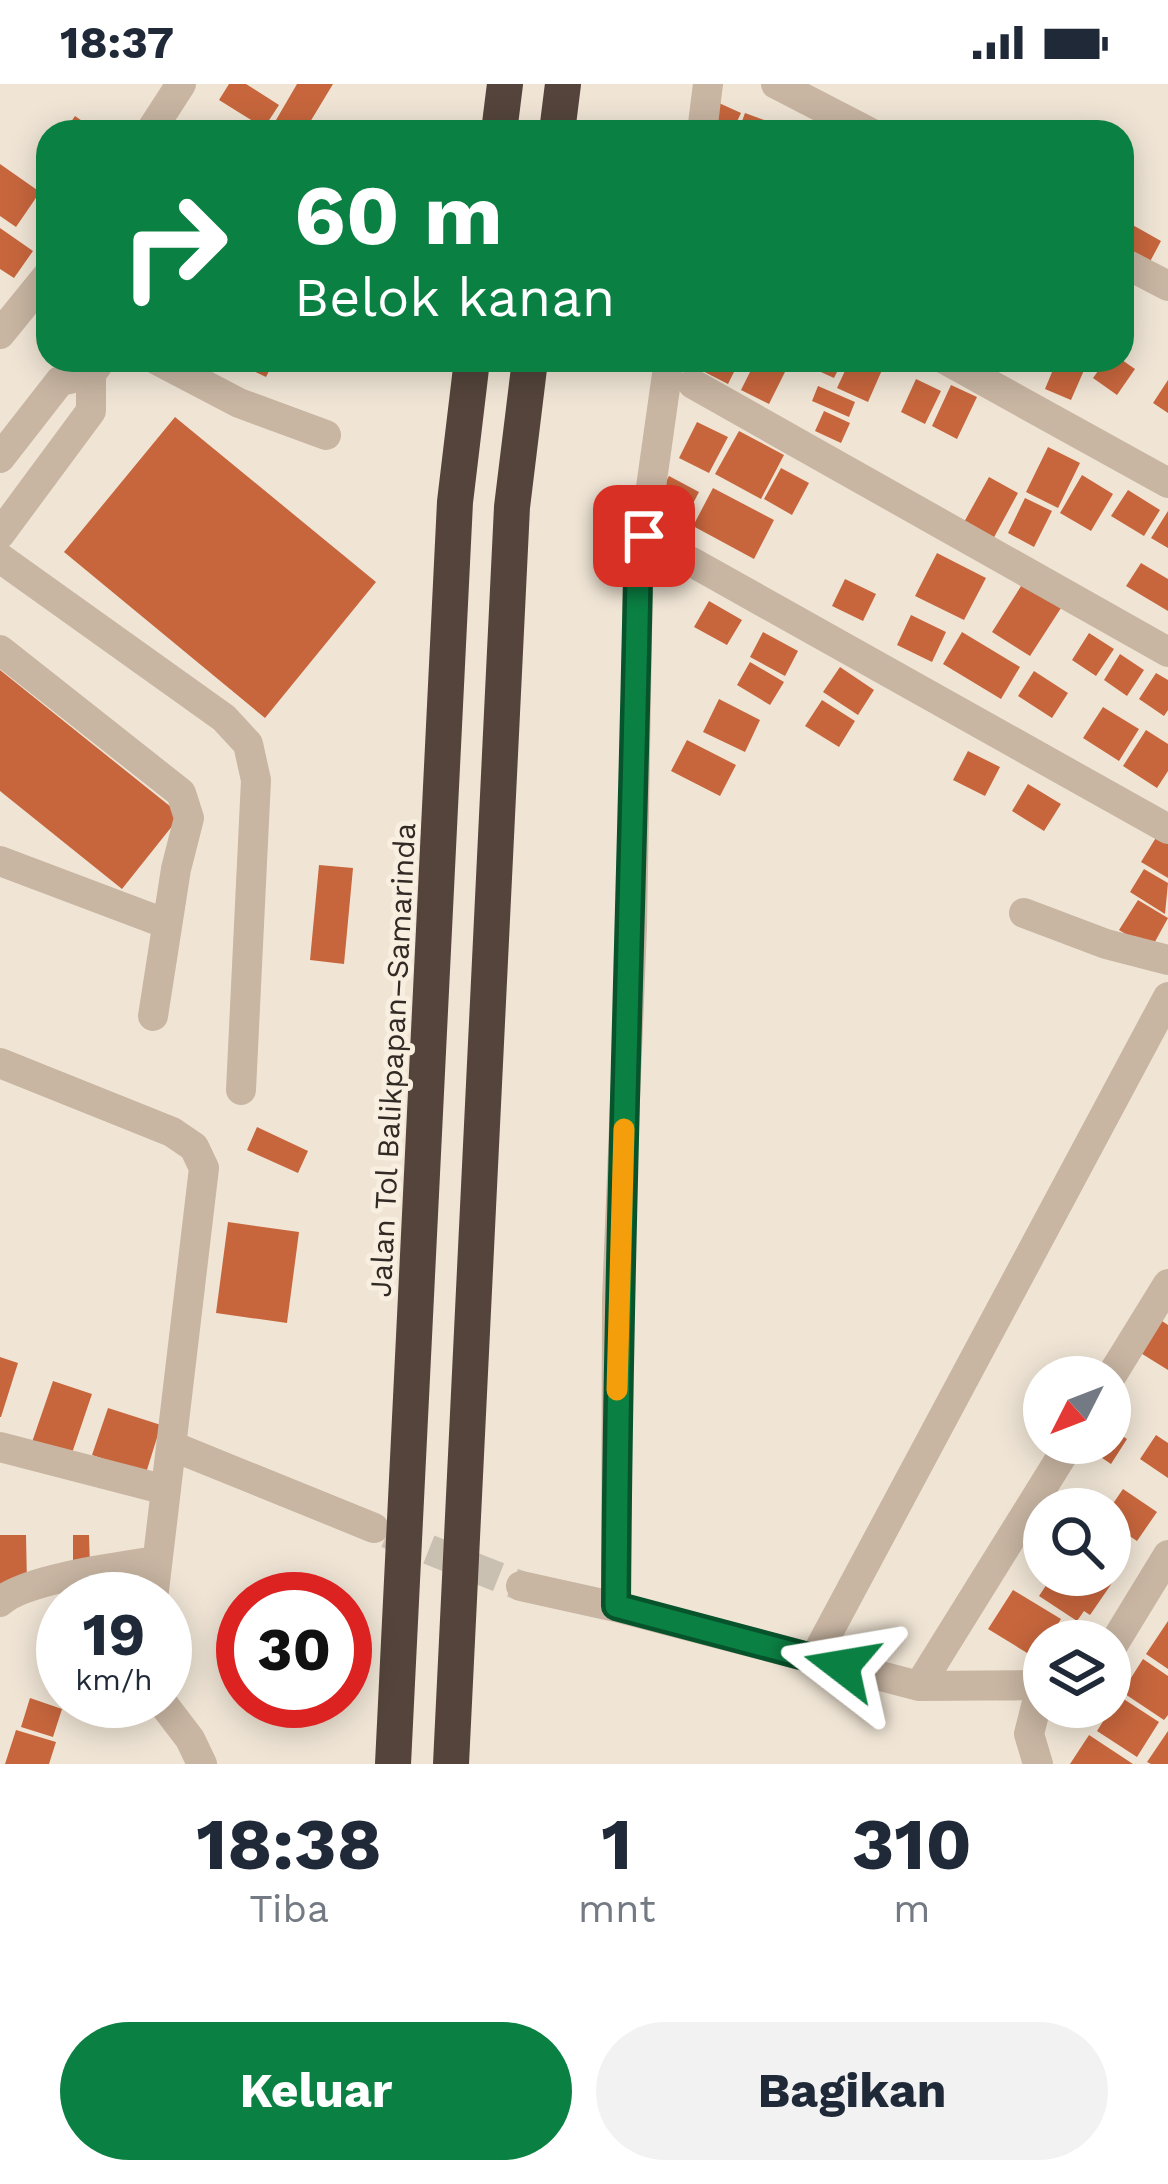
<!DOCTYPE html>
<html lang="id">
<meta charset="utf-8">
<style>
:root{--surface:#fff;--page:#f2f2f3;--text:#1f2937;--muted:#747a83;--accent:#0b8043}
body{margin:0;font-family:"Work Sans",sans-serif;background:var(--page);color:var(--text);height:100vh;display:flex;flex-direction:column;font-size:45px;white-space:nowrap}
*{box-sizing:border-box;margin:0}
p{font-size:39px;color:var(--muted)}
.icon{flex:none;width:66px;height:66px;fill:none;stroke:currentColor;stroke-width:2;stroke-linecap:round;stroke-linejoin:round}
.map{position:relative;height:1680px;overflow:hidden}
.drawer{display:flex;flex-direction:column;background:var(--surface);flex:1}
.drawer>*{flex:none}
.hud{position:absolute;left:36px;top:36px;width:1098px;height:252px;border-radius:36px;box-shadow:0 6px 30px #0003;background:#0b8043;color:#fff;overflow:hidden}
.needle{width:78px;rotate:228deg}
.buttons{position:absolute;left:1023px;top:1272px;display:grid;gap:24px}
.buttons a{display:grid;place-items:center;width:108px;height:108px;border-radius:50%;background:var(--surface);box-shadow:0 6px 30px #0003;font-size:60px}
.speed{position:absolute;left:36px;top:1488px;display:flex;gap:24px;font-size:60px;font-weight:700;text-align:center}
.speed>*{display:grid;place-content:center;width:156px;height:156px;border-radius:50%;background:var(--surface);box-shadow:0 6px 30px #0003;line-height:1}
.speed small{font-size:30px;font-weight:400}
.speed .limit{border:18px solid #d22;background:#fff;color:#111}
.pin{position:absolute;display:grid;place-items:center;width:102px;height:102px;color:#fff;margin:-51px;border-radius:24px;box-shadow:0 6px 18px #0006}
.me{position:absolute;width:132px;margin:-66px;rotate:284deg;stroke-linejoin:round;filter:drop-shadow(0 0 9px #0008)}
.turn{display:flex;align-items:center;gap:42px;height:252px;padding:0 60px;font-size:54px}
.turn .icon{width:156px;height:156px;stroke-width:2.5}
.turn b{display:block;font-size:84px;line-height:102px}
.eta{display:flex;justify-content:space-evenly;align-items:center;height:204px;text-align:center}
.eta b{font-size:72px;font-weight:700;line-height:84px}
.cta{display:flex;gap:24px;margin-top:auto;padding:24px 60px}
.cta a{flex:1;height:138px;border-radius:72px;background:var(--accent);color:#fff;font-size:48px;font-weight:700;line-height:138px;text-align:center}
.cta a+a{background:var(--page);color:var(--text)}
.status{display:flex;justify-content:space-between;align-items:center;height:84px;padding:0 60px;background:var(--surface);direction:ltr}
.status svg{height:33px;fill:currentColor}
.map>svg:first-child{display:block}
.building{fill:#c7663d}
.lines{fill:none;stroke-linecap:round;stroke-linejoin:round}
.minor-tunnel{stroke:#cac0b2;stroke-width:30;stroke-dasharray:30 15;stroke-linecap:butt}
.minor{stroke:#c8b5a2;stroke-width:30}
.highway{stroke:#54443b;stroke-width:36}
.route-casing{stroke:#07532c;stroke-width:30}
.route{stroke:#0b8043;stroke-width:21}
.slow{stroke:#f59e0b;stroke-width:21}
.labels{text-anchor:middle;stroke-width:10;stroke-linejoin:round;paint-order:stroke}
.street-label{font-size:30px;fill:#322a24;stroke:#f9efe1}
</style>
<div class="status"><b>18:37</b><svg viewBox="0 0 49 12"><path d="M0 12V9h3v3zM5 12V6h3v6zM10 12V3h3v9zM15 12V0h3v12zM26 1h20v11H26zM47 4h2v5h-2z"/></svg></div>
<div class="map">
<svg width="1168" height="1680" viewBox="0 0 1168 1680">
<rect width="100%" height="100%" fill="#f0e5d5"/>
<!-- building -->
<path class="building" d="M 229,0 L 246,0 L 279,21 L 264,44 L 219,16 Z
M 297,0 L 333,0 L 304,48 L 269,48 Z
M 719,19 L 741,29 L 732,48 L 707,48 Z
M 745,29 L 767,37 L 763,48 L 738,48 Z
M 75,32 L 98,48 L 64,48 Z
M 0,80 L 40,108 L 16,143 L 0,132 Z
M 1122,135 L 1161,157 L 1145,187 L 1122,175 Z
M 0,144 L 33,167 L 14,194 L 0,185 Z
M 246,276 L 272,276 L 274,277 L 266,293 L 243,282 Z
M 698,276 L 740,276 L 728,300 L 695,283 Z
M 756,276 L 773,276 L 787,284 L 769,320 L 741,306 Z
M 816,276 L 843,276 L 834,294 L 812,284 Z
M 850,276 L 882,286 L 868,318 L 837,304 Z
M 1057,276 L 1085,284 L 1071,316 L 1045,305 Z
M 1106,276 L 1122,276 L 1135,285 L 1117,311 L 1093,294 Z
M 916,295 L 941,307 L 925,340 L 901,328 Z
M 1168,296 L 1168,329 L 1153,319 Z
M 951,301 L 977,313 L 957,355 L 932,342 Z
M 818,302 L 855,318 L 849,333 L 812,317 Z
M 824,327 L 850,339 L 841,359 L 815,347 Z
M 175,333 L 376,498 L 265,634 L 64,468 Z
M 697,338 L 728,353 L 709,389 L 679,374 Z
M 739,347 L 784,371 L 761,415 L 715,390 Z
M 1048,363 L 1080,379 L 1058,424 L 1026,408 Z
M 781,384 L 809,399 L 792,431 L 764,415 Z
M 1082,391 L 1113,410 L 1091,447 L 1060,429 Z
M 669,392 L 699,408 L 685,435 L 654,419 Z
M 989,393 L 1018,409 L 992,457 L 963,440 Z
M 713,404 L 774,436 L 754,475 L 693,442 Z
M 1128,406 L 1160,426 L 1144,452 L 1111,432 Z
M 1025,414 L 1052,427 L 1034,463 L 1008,449 Z
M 1168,427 L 1168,464 L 1151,454 Z
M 937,469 L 986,494 L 964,536 L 915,512 Z
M 1141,479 L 1168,495 L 1168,527 L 1126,502 Z
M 845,495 L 876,510 L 863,537 L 832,522 Z
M 1023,499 L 1061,524 L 1030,572 L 992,548 Z
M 709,517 L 742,536 L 727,561 L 694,543 Z
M 911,531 L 946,548 L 932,578 L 897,561 Z
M 763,548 L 798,567 L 785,592 L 750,573 Z
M 962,548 L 1020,583 L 1001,615 L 943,580 Z
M 1089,549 L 1114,565 L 1096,592 L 1072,576 Z
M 1120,570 L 1144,586 L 1127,612 L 1104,596 Z
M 750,578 L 784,598 L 770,621 L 737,601 Z
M 840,583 L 874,606 L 858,631 L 823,608 Z
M 0,586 L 181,731 L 122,805 L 0,707 Z
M 1034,587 L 1068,609 L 1052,634 L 1018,612 Z
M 1156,589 L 1168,596 L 1168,626 L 1164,632 L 1139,615 Z
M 719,615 L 760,636 L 745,668 L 703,648 Z
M 822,616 L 855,637 L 839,663 L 805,642 Z
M 1103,623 L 1139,645 L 1119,677 L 1083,654 Z
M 1146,646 L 1168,660 L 1168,687 L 1157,704 L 1123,682 Z
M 687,656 L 736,681 L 720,712 L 671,687 Z
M 968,667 L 1000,683 L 985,712 L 953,696 Z
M 1028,700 L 1061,720 L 1044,747 L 1012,727 Z
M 1157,752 L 1168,759 L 1168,794 L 1141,778 Z
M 319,781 L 353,784 L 344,880 L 310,876 Z
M 1144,785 L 1168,799 L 1165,830 L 1130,808 Z
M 1138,816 L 1168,834 L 1151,865 L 1119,846 Z
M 257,1043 L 308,1067 L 298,1089 L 247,1066 Z
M 228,1138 L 299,1148 L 287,1239 L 216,1229 Z
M 1159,1235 L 1168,1241 L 1168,1286 L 1139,1268 Z
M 0,1273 L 18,1279 L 1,1333 L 0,1333 Z
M 53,1297 L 92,1310 L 70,1375 L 31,1361 Z
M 108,1324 L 161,1341 L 146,1389 L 92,1371 Z
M 1110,1344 L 1127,1355 L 1111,1380 L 1080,1359 L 1110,1359 Z
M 1156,1351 L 1168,1359 L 1168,1394 L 1140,1375 Z
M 1123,1405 L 1157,1428 L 1137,1457 L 1110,1439 L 1110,1424 Z
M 0,1451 L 26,1451 L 27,1500 L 0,1500 Z
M 73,1451 L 89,1451 L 90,1484 L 73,1484 Z
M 1110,1478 L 1121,1486 L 1090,1531 L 1084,1527 L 1077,1537 L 1039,1512 L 1053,1491 L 1110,1491 Z
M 1013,1506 L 1061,1535 L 1037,1575 L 988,1545 Z
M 1168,1537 L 1168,1585 L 1146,1570 Z
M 56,1543 L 63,1545 L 63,1581 L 45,1576 Z
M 1143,1575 L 1168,1592 L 1168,1631 L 1164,1636 L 1122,1608 Z
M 1119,1612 L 1159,1638 L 1137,1673 L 1097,1647 Z
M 30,1614 L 62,1625 L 53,1653 L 21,1643 Z
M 16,1646 L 56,1658 L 49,1680 L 5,1680 Z
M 1168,1647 L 1168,1680 L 1151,1680 L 1147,1678 Z
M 1089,1651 L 1133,1680 L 1070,1680 Z"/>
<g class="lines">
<!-- minor-tunnel -->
<path class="minor-tunnel" d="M 387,1449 L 521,1502"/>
<!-- minor -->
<path class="minor" d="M 776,0 L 869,48
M 150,48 L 181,0
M 702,48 L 708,0
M 1122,178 L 1168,202
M 0,250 L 48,191
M 157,276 L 239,319 L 326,351
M 946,276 L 1168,399
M 693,300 L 1168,568
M 0,374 L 60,297 L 91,290
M 0,450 L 91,327 L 91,290 L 101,276
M 0,474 L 224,634 L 248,660 L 256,696 L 241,1006
M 690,477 L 1168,745
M 0,566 L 181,709 L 189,734 L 176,785 L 153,932
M 0,777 L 167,840
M 1024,829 L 1106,860 L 1168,876
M 0,979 L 172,1048 L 194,1063 L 204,1084 L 153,1515
M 1110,1294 L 1168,1200
M 172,1362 L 374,1444
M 0,1363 L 166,1406
M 521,1502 L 616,1523 L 919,1602 L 1044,1601
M 0,1518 C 24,1495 119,1483 156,1477
M 616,1523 L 617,1216 L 632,843 L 638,495 L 669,276
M 1110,1566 L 1168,1471
M 814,1575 L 1168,913
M 919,1602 L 1070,1359
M 161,1617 L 190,1655 L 202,1680
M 1038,1680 L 1029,1650 L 1041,1602"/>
<!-- highway -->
<path class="highway" d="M 499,48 L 505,0
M 557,48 L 563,0
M 393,1680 L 455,418 L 472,276
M 451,1680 L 512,423 L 530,276"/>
</g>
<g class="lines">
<defs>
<path id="route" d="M 644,452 L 638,495 C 631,838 618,1180 616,1522 L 842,1582"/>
</defs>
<!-- route casing -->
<use href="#route" class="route-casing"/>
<!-- route -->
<use href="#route" class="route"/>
<!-- slow -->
<path class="slow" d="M 617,1306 L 624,1045"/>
</g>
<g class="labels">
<!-- street labels -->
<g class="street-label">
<text transform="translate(393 976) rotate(-87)" y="10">Jalan Tol Balikpapan–Samarinda</text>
</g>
</g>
</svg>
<div class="buttons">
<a><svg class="needle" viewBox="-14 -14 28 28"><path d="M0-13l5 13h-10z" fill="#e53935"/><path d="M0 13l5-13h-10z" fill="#747a83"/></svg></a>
<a><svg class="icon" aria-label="search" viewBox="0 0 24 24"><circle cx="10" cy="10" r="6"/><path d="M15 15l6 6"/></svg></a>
<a><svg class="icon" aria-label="layers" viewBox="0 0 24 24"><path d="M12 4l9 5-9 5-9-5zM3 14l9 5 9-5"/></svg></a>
</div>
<div class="speed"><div>19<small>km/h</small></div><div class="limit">30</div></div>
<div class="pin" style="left:644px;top:452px;background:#d93025"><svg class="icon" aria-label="arrive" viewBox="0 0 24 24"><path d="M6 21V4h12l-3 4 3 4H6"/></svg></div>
<svg class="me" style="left:842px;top:1582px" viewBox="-20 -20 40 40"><path d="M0-17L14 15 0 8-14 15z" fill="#0b8043" stroke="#fff" stroke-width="4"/></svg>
<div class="hud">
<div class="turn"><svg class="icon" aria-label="right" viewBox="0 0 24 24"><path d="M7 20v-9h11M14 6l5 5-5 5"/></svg><div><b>60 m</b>Belok kanan</div></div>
</div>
</div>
<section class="drawer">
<div class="eta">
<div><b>18:38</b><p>Tiba</p></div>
<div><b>1</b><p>mnt</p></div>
<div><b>310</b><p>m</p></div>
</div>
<div class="cta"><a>Keluar</a><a>Bagikan</a></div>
</section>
